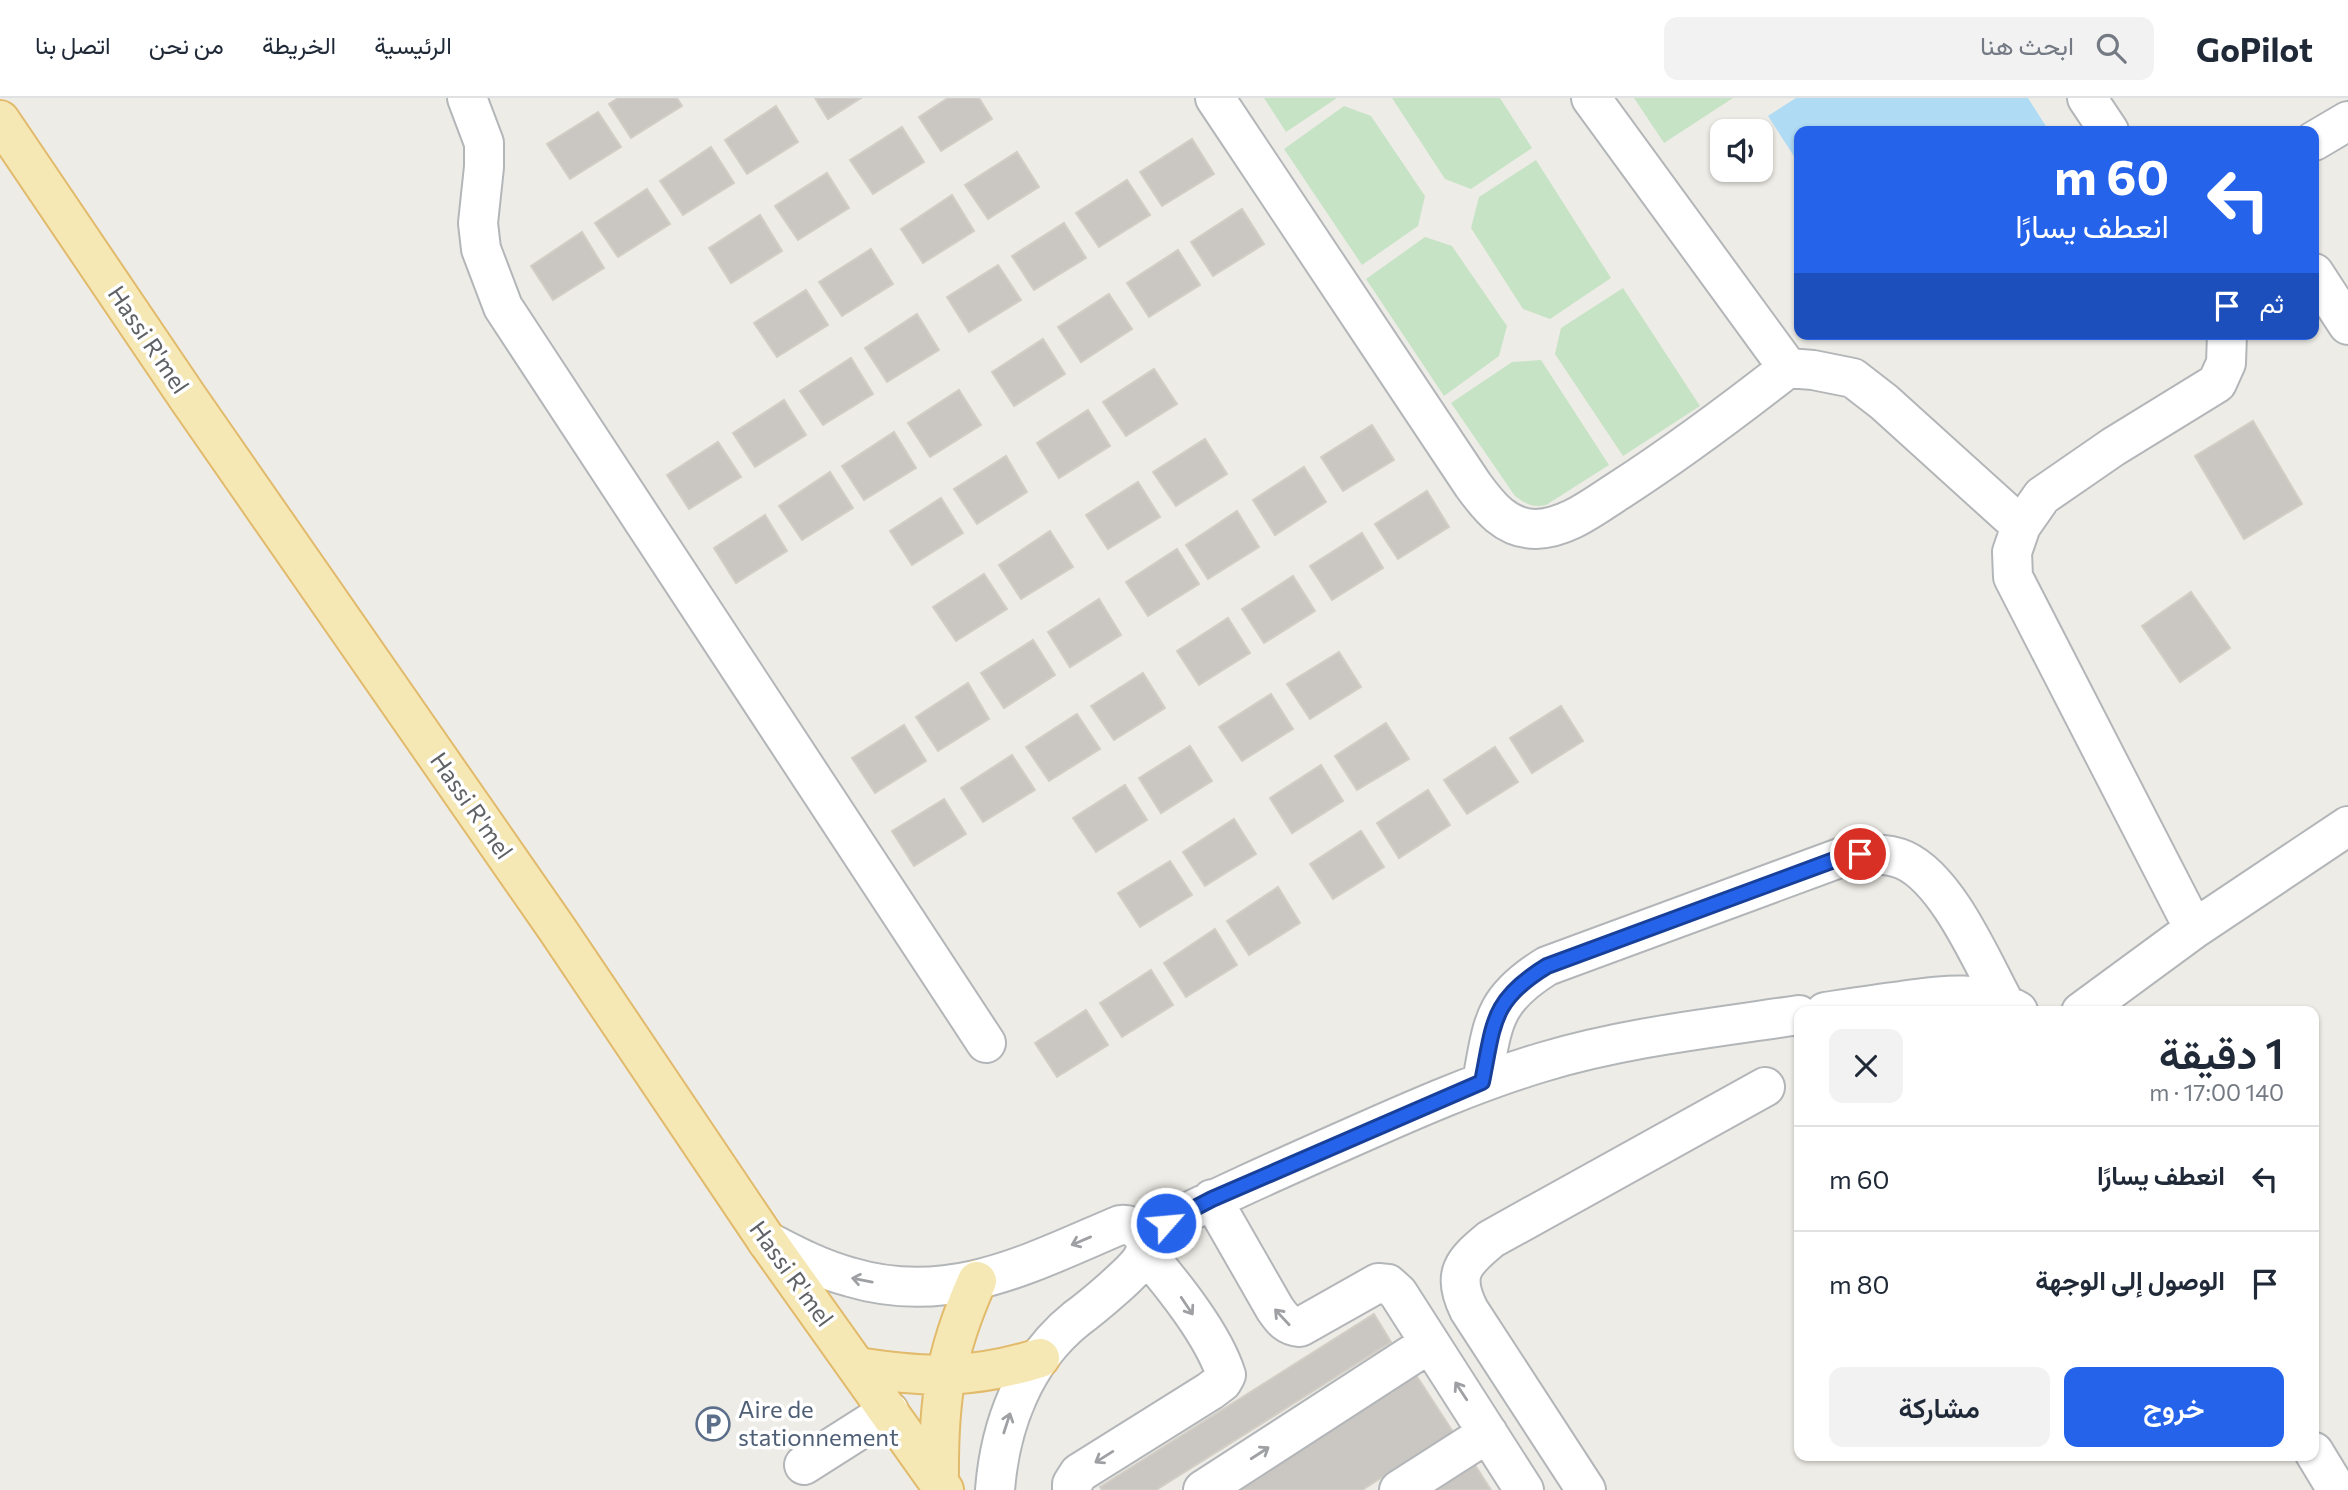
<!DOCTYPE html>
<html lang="ar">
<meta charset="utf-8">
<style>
:root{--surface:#fff;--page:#f2f2f3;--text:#1f2937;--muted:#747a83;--line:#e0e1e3;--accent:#2563eb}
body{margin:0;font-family:Commissioner,Vazirmatn,sans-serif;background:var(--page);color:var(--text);direction:rtl;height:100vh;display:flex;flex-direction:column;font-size:26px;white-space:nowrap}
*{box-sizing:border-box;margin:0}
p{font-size:23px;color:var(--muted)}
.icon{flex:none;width:38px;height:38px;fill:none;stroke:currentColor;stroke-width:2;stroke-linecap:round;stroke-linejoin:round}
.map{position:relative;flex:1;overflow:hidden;direction:ltr}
.side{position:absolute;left:1794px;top:908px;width:525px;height:455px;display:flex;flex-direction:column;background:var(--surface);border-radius:14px;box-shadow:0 2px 5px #0004;direction:rtl}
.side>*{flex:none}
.guide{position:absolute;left:1794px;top:28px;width:525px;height:214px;border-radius:14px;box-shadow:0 2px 5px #0004;direction:rtl;background:#2563eb;color:#fff;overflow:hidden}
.buttons{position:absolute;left:1710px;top:21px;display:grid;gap:14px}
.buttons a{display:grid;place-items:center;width:63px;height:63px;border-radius:14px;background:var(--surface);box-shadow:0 2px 5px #0004;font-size:35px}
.pin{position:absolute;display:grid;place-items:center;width:60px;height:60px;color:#fff;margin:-30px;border:4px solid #fff;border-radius:50%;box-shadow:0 2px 7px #0007}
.me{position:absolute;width:77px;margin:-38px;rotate:63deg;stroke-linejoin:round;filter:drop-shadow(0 0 5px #0008)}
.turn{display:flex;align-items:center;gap:24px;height:147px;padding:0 35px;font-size:32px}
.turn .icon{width:91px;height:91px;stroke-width:2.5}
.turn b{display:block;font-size:49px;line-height:60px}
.then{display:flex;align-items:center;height:66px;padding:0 35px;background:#0003;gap:14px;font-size:26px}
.round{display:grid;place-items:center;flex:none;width:74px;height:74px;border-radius:14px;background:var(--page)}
.head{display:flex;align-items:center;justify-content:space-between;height:119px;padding:0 35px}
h1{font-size:42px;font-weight:600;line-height:52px}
.action{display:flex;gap:14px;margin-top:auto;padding:14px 35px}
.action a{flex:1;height:80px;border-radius:14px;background:var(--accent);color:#fff;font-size:28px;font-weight:600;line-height:80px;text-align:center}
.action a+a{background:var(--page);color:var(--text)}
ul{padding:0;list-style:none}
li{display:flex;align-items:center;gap:21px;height:105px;padding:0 35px;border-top:2px solid var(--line)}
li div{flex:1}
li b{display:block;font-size:26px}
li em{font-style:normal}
header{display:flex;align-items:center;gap:42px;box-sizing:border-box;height:98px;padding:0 35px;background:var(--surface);border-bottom:2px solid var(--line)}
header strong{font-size:33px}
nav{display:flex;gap:38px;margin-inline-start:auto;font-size:24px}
.search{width:490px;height:63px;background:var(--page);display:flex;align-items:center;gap:18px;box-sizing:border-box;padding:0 24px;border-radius:14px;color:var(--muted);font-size:26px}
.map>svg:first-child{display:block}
.green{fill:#c7e3c6}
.water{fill:#afdbf5}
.building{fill:#cac7c3;stroke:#d2cec5;stroke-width:2}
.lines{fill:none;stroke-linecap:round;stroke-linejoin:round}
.minor-casing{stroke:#b3b6b9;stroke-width:42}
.major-casing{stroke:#e1ba6c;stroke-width:42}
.minor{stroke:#fff;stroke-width:38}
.major{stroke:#f6e8b4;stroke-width:38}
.oneway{stroke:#9ea0a3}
.route-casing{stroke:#184099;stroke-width:18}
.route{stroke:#2563eb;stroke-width:12}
.labels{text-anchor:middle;stroke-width:7;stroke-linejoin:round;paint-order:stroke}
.street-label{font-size:24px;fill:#5e6165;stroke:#fff}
.service-label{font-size:24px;fill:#4e5e75;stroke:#fff;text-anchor:start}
</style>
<header>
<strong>GoPilot</strong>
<div class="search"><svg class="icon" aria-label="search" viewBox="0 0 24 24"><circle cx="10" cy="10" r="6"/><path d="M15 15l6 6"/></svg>ابحث هنا</div>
<nav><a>الرئيسية</a><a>الخريطة</a><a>من نحن</a><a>اتصل بنا</a></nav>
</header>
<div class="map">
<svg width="2348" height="1392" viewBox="0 0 2348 1392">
<rect width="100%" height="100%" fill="#eeece6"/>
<!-- green -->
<path class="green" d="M 1264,0 L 1337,0 L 1286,34 Z
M 1392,0 L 1500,0 L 1532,50 L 1471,91 L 1445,81 Z
M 1634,0 L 1733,0 L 1664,45 Z
M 1344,8 L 1371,18 L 1425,98 L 1418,128 L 1362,167 L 1284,51 Z
M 1536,62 L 1611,180 L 1550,221 L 1523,211 L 1471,130 L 1479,99 Z
M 1425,139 L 1452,148 L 1507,228 L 1499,258 L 1444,298 L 1366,181 Z
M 1623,190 L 1700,308 L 1623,358 L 1555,256 L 1561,230 Z
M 1541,262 L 1609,367 L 1546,407 C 1533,410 1526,406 1515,398 L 1451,305 L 1512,264 Z"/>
<!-- water -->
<path class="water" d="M 1796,0 L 2028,0 L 2049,33 L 1799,33 L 1799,66 L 1768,18 Z"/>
<!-- building -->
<path class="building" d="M 618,0 L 677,0 L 682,8 L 631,40 L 609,6 Z
M 815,0 L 861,0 L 828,21 Z
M 948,0 L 979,0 L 992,21 L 941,53 L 919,19 Z
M 776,8 L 798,44 L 747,76 L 725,42 Z
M 598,14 L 621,49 L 570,81 L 547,46 Z
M 902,29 L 924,64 L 873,96 L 850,62 Z
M 1192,41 L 1214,76 L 1162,108 L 1140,74 Z
M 711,49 L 734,85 L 683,117 L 660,83 Z
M 1017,54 L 1039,89 L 988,121 L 965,87 Z
M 827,75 L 849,110 L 798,142 L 775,108 Z
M 1127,82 L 1150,117 L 1099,149 L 1076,115 Z
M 647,91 L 670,126 L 618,159 L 595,125 Z
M 952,97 L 974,133 L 923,165 L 901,131 Z
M 1242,111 L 1264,146 L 1213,178 L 1191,144 Z
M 760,117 L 782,153 L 731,185 L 709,150 Z
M 1064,125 L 1086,160 L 1034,192 L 1012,158 Z
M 582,134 L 604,170 L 553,202 L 531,168 Z
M 871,151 L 893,186 L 842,218 L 819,184 Z
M 1178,152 L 1200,187 L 1149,219 L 1127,185 Z
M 998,167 L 1021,202 L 969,234 L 947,199 Z
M 806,192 L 828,227 L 777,259 L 754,225 Z
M 1109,196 L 1132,231 L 1081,264 L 1058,229 Z
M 917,216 L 939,252 L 887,284 L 865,250 Z
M 1043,241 L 1065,276 L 1014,308 L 992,274 Z
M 851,260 L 873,296 L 823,327 L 800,293 Z
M 1154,271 L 1177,306 L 1126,338 L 1103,304 Z
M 959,292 L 981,327 L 930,359 L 908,325 Z
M 784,302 L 806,337 L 755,369 L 733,335 Z
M 1088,312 L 1110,348 L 1059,380 L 1037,345 Z
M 2253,323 L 2302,406 L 2244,441 L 2195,358 Z
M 1372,327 L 1394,362 L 1343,393 L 1321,359 Z
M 894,334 L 916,370 L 864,402 L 842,368 Z
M 1205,341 L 1227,376 L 1176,408 L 1153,374 Z
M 718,344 L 741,379 L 689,411 L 667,377 Z
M 1006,358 L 1027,394 L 977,426 L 954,391 Z
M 1304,369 L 1326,404 L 1275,437 L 1253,402 Z
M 830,374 L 853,410 L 802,442 L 779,408 Z
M 1138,384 L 1160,419 L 1108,451 L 1086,417 Z
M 1427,393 L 1449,429 L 1398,461 L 1375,426 Z
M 941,400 L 963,435 L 912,467 L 890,433 Z
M 1237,413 L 1259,449 L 1208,481 L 1186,447 Z
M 765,417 L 787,453 L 736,485 L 714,450 Z
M 1050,433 L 1073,469 L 1021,501 L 999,467 Z
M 1362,435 L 1383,470 L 1332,502 L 1310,468 Z
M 1177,451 L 1199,486 L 1148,518 L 1126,484 Z
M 984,476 L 1007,511 L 956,543 L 933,509 Z
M 1293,478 L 1315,513 L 1264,545 L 1242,511 Z
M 2191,494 L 2230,550 L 2180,584 L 2142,528 Z
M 1099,501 L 1121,537 L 1070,569 L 1048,534 Z
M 1228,520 L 1250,555 L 1199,587 L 1177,553 Z
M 1033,542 L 1055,577 L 1004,610 L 981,575 Z
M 1339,554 L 1361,589 L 1310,621 L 1287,586 Z
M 1143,575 L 1165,610 L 1114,642 L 1091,608 Z
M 968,585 L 989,621 L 938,653 L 916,619 Z
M 1271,596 L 1293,631 L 1242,663 L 1219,629 Z
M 1561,608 L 1583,643 L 1532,675 L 1510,640 Z
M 1077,616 L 1100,651 L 1049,683 L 1026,649 Z
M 1386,625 L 1409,661 L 1357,692 L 1335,658 Z
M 904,627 L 926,663 L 875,695 L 852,660 Z
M 1190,648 L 1212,683 L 1161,715 L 1139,680 Z
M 1495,649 L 1518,684 L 1467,716 L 1444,682 Z
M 1012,657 L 1035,692 L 983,724 L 961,690 Z
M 1321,667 L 1343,703 L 1292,735 L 1270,700 Z
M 1125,687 L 1147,722 L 1096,754 L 1073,720 Z
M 1428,692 L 1450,727 L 1399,760 L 1377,725 Z
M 944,701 L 966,736 L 914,768 L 892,733 Z
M 1234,721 L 1256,756 L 1205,788 L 1183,754 Z
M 1361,733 L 1384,769 L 1333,801 L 1310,766 Z
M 1170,763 L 1192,797 L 1140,829 L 1118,795 Z
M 1278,789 L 1300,825 L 1249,857 L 1227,823 Z
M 1215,831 L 1237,867 L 1186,899 L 1164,865 Z
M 1151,872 L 1173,907 L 1122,939 L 1100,905 Z
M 1086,912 L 1108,947 L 1057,979 L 1035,945 Z
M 1374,1216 L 1391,1244 L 1156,1392 L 1102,1392 L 1100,1389 Z
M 1416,1277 L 1453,1334 L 1362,1392 L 1235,1392 Z
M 1475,1367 L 1491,1392 L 1436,1392 Z"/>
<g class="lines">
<defs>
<path id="minor" d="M 467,0 L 484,45 L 484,69 L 478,125 L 481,151 L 503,209 L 986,945
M 1215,0 L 1473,387 C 1489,409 1506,431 1536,431 C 1567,430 1593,409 1618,393 C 1677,355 1733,313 1788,270 L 1813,272 L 1853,280 L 1884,304 L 2021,428
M 1591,0 L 1788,270
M 2087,0 L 2109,33
M 2314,43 L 2348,23
M 2314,175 L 2348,227
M 2194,831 L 2013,479 L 2012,454 L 2021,428 L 2042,398 L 2113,349 L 2217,285 L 2226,265 L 2227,236
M 1825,914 C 1851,910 1876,906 1901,903 C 1943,897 1980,891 2018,913
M 2081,914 L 2194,831 L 2348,728
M 1482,984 C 1493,925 1492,902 1547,868 L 1845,758 C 1865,756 1885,754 1904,762 C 1948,782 1982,864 2005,906
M 1212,1101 L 1275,1211 C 1282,1221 1287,1228 1300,1229 L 1378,1185 L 1388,1186 L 1398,1195 L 1524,1392
M 1142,1137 C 1210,1102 1280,1071 1350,1040 C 1413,1012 1476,984 1543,964 C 1626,939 1713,930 1799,917
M 767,1143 C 794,1157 820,1171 850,1179 C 950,1209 1030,1165 1120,1127 C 1137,1125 1152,1142 1143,1159 C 1136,1173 1091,1210 1076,1221 C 1024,1263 1000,1327 995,1392
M 2314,1354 L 2337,1392
M 804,1367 L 889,1313
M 1072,1392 L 1072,1386 L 1079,1375 L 1210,1293 L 1222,1284 L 1226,1277 C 1213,1236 1172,1186 1145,1154
M 1203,1392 L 1430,1245
M 1399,1392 L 1488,1335
M 1586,1392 L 1469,1212 C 1451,1176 1463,1164 1491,1141 L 1765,989"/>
<path id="major" d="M 0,22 L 188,300 L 557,831 L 767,1143 L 944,1392
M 858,1269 C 926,1280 973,1281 1040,1260
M 939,1385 C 938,1305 944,1257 977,1183"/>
</defs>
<!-- minor casing -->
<use href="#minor" class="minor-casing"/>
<!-- major casing -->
<use href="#major" class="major-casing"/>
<!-- minor -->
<use href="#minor" class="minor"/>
<!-- major -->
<use href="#major" class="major"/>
</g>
<!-- one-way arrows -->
<defs><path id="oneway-shaft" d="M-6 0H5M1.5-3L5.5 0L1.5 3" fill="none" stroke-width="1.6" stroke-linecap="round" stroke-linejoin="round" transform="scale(1.75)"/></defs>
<g class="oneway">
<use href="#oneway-shaft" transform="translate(1081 1143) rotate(157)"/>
<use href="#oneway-shaft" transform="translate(862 1182) rotate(-169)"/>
<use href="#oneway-shaft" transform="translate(1187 1208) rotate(56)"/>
<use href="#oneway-shaft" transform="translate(1282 1219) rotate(-133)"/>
<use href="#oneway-shaft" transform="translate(1461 1293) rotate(-123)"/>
<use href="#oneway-shaft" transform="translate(1007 1325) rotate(-72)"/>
<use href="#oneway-shaft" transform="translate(1260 1355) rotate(-33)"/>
<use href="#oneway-shaft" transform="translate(1104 1359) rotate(148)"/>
</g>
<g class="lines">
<defs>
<path id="route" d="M 1166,1125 L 1212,1101 L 1482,984 C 1494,925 1491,902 1547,868 L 1845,758 L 1860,756"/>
</defs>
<!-- route casing -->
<use href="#route" class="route-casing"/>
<!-- route -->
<use href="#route" class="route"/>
</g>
<!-- icons -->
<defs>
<symbol id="parking-ring" viewBox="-11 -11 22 22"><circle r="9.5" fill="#fff" stroke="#5c6f8a" stroke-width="1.5"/><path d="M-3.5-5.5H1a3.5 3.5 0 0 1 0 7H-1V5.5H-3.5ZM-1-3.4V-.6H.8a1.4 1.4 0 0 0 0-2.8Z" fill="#5c6f8a"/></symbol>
</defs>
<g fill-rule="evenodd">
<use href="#parking-ring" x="694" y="1307" width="38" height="38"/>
</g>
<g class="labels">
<!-- street labels -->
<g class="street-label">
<text transform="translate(148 242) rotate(56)" y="8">Hassi R'mel</text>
<text transform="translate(471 708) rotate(55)" y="8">Hassi R'mel</text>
<text transform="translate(791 1176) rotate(54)" y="8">Hassi R'mel</text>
</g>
<!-- service labels -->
<g class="service-label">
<text x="738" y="1320">Aire de<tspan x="738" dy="28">stationnement</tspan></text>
</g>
</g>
</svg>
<div class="buttons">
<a><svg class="icon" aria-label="sound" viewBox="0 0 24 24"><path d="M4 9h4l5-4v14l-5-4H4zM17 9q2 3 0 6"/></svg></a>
</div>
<div class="pin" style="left:1860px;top:756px;background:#d93025"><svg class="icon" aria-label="arrive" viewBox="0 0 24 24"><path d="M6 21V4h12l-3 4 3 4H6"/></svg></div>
<svg class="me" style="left:1166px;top:1125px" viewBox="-20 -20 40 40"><circle r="17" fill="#2563eb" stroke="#fff" stroke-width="3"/><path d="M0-11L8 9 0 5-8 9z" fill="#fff"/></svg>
<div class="guide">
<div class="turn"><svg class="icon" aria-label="left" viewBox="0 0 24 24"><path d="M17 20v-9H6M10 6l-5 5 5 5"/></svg><div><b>60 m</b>انعطف يسارًا</div></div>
<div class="then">ثم<svg class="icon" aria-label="arrive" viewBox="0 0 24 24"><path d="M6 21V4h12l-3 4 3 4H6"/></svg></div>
</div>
<section class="side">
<div class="head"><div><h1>1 دقيقة</h1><p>140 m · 17:00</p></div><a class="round"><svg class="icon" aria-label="close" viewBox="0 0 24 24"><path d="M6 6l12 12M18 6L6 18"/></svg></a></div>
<ul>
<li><svg class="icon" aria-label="left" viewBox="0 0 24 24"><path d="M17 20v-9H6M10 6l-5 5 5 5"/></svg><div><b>انعطف يسارًا</b></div><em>60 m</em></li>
<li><svg class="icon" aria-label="arrive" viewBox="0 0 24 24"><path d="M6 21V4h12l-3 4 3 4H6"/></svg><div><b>الوصول إلى الوجهة</b></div><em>80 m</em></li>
</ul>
<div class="action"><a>خروج</a><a>مشاركة</a></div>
</section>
</div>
